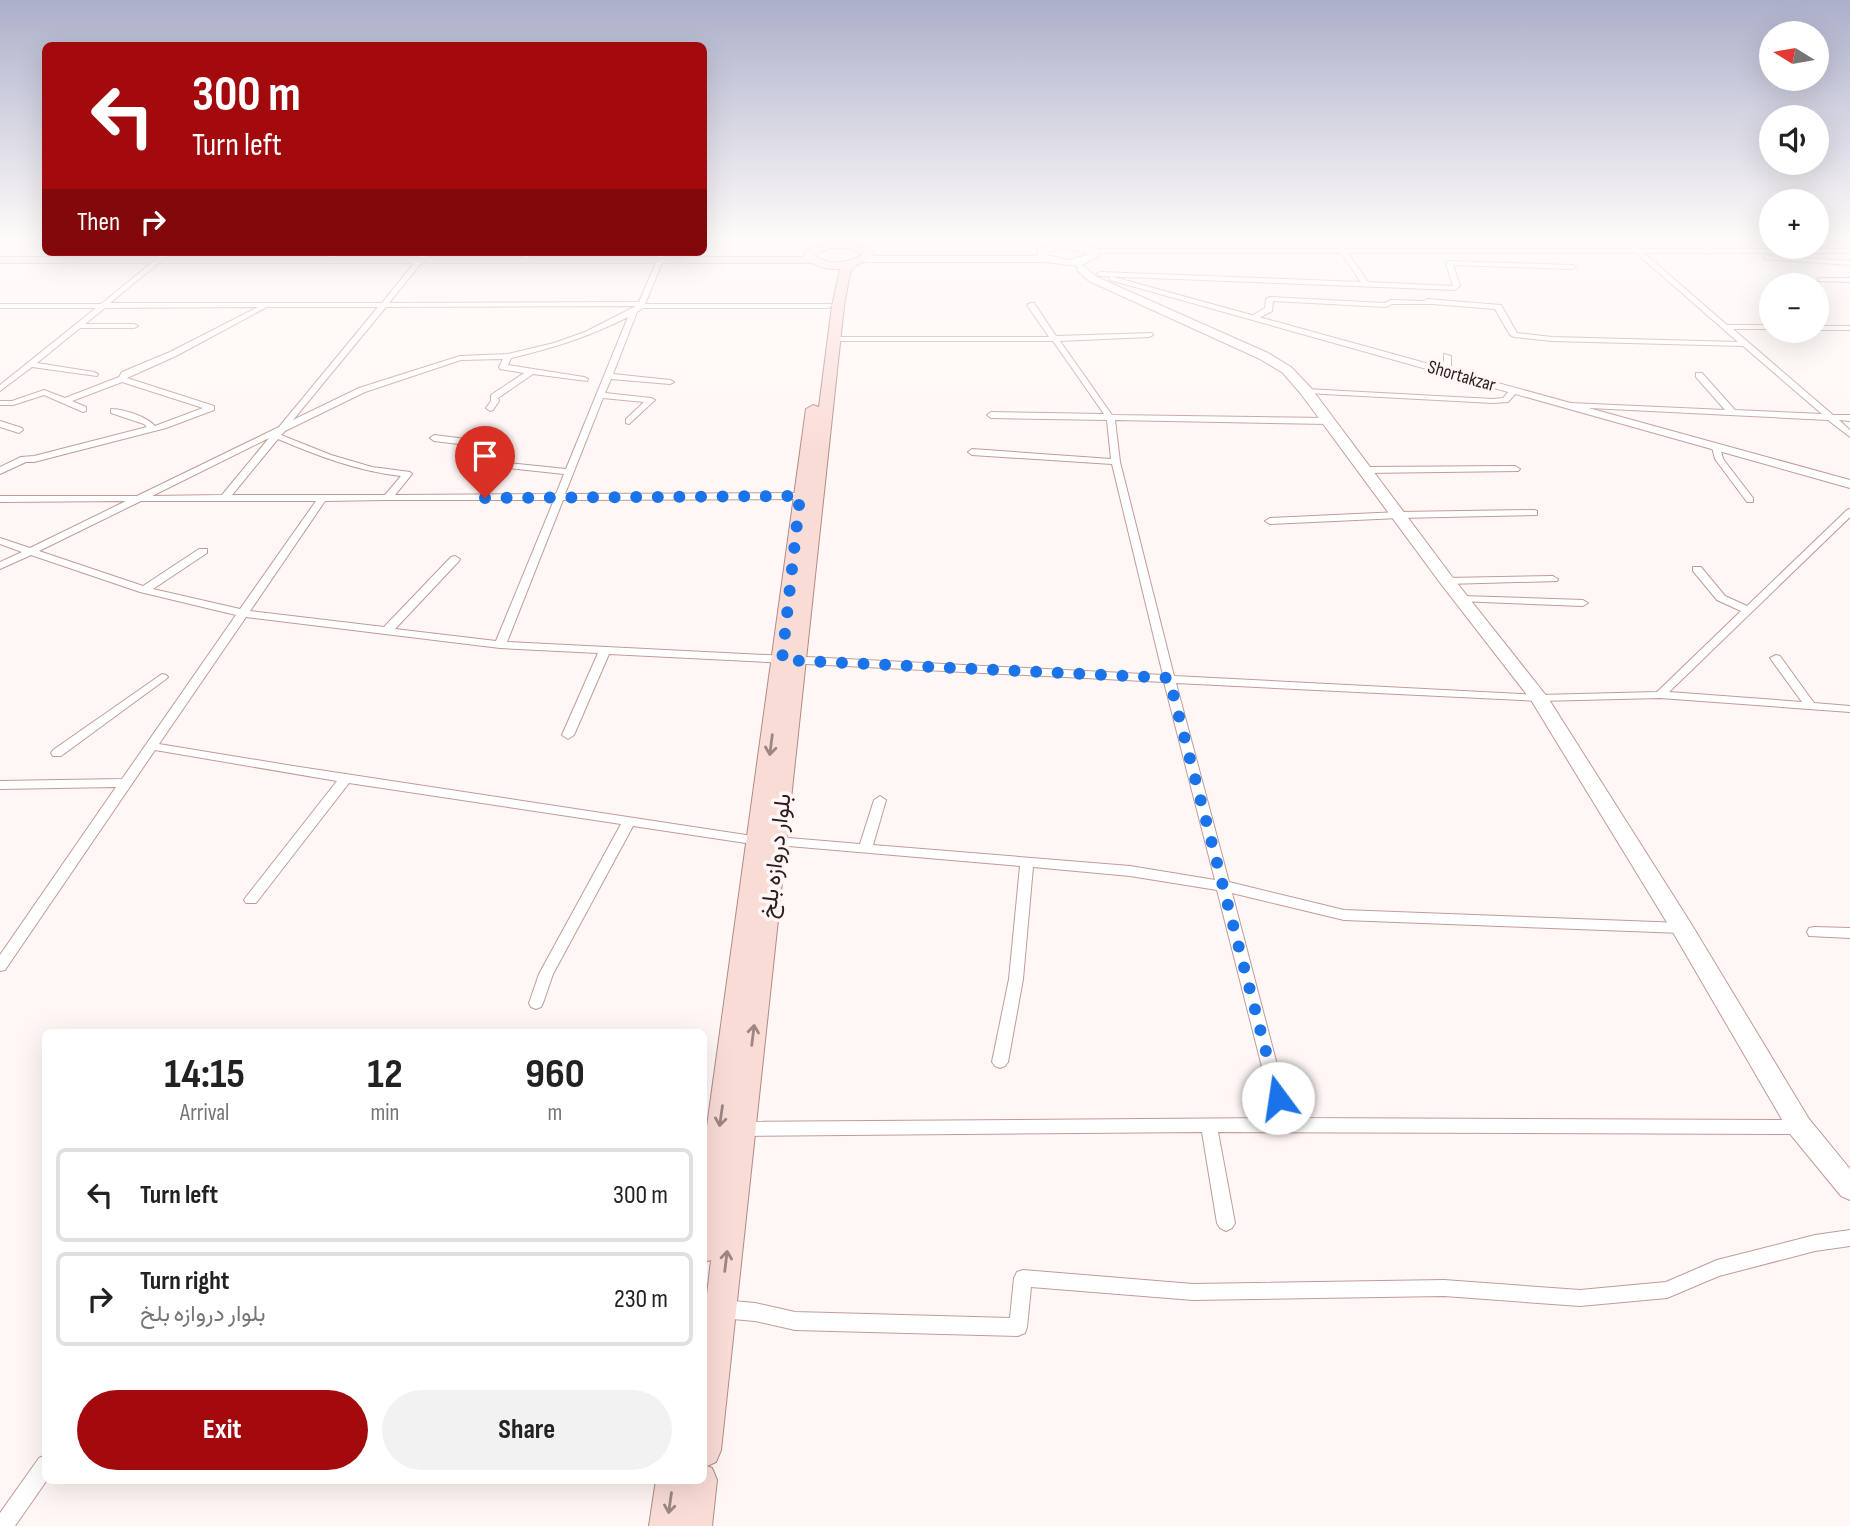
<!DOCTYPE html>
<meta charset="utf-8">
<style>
:root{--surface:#fff;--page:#f2f2f2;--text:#222;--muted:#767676;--line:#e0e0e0;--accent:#a30a0e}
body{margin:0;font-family:"Sofia Sans Condensed",Vazirmatn,sans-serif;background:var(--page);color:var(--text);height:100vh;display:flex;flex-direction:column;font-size:26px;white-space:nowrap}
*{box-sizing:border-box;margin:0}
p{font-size:23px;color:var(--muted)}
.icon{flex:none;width:38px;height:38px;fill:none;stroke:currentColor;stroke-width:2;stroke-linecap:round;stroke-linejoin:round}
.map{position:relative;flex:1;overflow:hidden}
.panel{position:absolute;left:42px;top:1029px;width:665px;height:455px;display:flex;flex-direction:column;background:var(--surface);border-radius:10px;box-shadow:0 7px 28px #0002}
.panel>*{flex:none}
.banner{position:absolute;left:42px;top:42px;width:665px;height:214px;border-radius:10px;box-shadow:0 7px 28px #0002;background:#a30a0e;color:#fff;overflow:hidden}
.needle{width:46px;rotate:281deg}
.buttons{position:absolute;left:1759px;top:21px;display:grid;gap:14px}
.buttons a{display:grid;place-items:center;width:70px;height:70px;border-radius:50%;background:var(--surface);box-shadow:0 7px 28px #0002;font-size:35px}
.pin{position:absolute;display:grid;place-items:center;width:60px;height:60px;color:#fff;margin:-72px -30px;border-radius:50% 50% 50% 0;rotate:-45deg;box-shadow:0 0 7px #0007}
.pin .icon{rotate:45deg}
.me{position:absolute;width:77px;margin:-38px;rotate:346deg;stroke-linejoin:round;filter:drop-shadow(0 0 5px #0008)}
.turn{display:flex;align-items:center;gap:24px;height:147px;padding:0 35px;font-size:32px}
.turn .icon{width:91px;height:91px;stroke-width:2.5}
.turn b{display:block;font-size:49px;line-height:60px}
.then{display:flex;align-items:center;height:66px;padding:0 35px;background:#0003;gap:14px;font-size:26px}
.eta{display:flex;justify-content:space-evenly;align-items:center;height:119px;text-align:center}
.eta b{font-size:42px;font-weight:700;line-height:49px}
.cta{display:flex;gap:14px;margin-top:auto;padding:14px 35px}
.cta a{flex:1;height:80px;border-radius:42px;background:var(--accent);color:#fff;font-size:28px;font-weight:700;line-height:80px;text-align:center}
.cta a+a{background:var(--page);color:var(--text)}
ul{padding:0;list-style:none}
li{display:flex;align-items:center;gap:21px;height:94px;margin:0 14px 10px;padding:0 21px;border:4px solid var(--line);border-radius:10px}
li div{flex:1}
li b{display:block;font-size:26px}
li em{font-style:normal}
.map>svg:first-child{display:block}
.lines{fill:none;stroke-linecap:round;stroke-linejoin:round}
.street-casing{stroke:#c19c96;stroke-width:2}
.secondary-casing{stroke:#c19c96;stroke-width:2}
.primary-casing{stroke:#b08b85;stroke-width:2}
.street{fill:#fff;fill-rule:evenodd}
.secondary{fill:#fff;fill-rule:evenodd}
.primary{fill:#fadcd7;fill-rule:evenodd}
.oneway{stroke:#9d8683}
.route{stroke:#1a73e8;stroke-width:12;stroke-dasharray:0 21.6}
.labels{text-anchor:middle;stroke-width:7;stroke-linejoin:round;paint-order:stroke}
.far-street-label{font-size:19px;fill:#2c1e1c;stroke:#fff7f5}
.street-label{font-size:23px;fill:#2c1e1c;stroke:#fff7f5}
</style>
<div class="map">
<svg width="1850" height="1526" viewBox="0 0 1850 1526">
<rect width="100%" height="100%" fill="#fff7f5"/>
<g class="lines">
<defs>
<path id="street" d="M 944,237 L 950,237 L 950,246 L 946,246 Z
M 1380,237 L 1402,237 C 1397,240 1385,240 1380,237 Z
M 1618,237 L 1624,237 L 1639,249 L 1703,249 L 1691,237 L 1697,237 L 1711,249 L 1850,249 L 1850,253 L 1644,253 L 1727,325 L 1771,325 L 1771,329 L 1733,329 L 1833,415 L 1850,415 L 1850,421 L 1839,420 L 1850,430 L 1850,437 L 1828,420 L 1570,407 L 1566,405 L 1570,403 L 1725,410 L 1696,377 L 1696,373 L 1702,373 L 1735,410 L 1822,414 L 1743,346 L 1552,341 L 1514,337 L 1510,335 L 1495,309 L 1433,304 L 1392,304 L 1386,307 L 1273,301 L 1272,311 L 1257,319 L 1250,317 L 1265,308 L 1266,299 L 1270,297 L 1385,303 L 1391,300 L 1424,301 L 1427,299 L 1501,305 L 1517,333 L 1552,337 L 1738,342 L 1636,253 L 1348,253 L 1368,282 L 1453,286 L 1446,263 L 1449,261 L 1573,265 L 1576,267 L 1573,269 L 1453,265 L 1460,286 L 1455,290 L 1100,276 L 1097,274 L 1100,272 L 1361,282 L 1341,253 L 1091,253 L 1088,251 L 1091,249 L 1339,249 L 1342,247 L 1345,249 L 1631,249 Z
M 165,252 L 172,252 L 110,303 L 382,303 L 423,252 L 430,252 L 389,303 L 639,302 L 658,258 L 656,252 L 662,252 L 664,258 L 645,304 L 831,304 L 832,306 L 828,308 L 643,308 L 637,312 L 613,374 L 670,380 L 674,382 L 670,384 L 611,379 L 605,393 L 651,398 L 655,400 L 629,424 L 626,423 L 626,419 L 644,402 L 603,398 L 565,494 L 800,493 L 805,496 L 800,499 L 563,500 L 507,642 L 1163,675 L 1112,464 L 972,455 L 968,452 L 972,449 L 1111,459 L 1107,420 L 991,418 L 987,415 L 991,412 L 1104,414 L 1053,341 L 835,341 L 831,339 L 835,337 L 1049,337 L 1027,305 L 1031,303 L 1034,303 L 1056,336 L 1152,333 L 1153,335 L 1149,337 L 1060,341 L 1112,415 L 1329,418 L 1333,421 L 1329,424 L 1115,420 L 1120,462 L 1174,676 L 1539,695 L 1657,692 L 1741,611 L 1717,600 L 1693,571 L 1693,567 L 1701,567 L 1725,596 L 1747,606 L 1847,510 L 1850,509 L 1850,517 L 1669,692 L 1802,702 L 1770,658 L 1776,655 L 1780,656 L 1814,703 L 1850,706 L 1850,712 L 1660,698 L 1539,701 L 1176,683 L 1229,882 L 1344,910 L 1682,923 L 1687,924 L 1689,928 L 1687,932 L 1682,933 L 1344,920 L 1232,893 L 1291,1118 L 1800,1120 L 1806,1122 L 1808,1127 L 1806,1132 L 1800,1134 L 1218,1132 L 1235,1223 L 1232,1228 L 1226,1231 L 1220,1228 L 1217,1223 L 1202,1132 L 742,1136 L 736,1134 L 734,1129 L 736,1124 L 742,1122 L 1275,1118 L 1217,890 L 1130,876 L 1033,867 L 1023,979 L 1008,1062 L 1005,1066 L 1000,1068 L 995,1066 L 992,1062 L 1009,979 L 1020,866 L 777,845 L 770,841 L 777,837 L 860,844 L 874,800 L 880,796 L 886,800 L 873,845 L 1130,866 L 1215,880 L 1164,682 L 609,654 L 574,735 L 568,739 L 562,735 L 598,653 L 500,648 L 246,617 L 159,744 L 293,766 L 759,837 L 766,841 L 759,845 L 633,826 L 553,974 L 543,1003 L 541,1007 L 536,1009 L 531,1007 L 529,1003 L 539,974 L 621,824 L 349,783 L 256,903 L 246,903 L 244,900 L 246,897 L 337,781 L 155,750 L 5,970 L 0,971 L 0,955 L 116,787 L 0,789 L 0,781 L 122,779 L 236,615 L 140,592 L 31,555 L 0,569 L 0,562 L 22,552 L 0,544 L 0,538 L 30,548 L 126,501 L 0,502 L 0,496 L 137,496 L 279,427 L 378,307 L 267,307 L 176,356 L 127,378 L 214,406 L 214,410 L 166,428 L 34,462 L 26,462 L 0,474 L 0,467 L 21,457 L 34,456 L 147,427 L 144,424 L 111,413 L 111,409 C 123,409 146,416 155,426 L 203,408 L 122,382 L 72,401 L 86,407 L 86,411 L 83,412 L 44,395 L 13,405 L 0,405 L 0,401 L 12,401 L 44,390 L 65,398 L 119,377 L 122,372 L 170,352 L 258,307 L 105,308 L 85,324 L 134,324 L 138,326 L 134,328 L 80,328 L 37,363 L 94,372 L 98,374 L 97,376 L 32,367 L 0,391 L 0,385 L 96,308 L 0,308 L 0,304 L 101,304 ZM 636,306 L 585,332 L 554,343 L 508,354 L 460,356 L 359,388 L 293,420 L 386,307 ZM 628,317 L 566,469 L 498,462 L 510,447 L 506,444 L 434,435 L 430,438 L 434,441 L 500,449 L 488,464 L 489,466 L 564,474 L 556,494 L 395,495 L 412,474 L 410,472 L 372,467 L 331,455 L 281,435 L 285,431 L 365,392 L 461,360 L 503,359 L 499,367 L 500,369 L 524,373 L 491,395 L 491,401 L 486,408 L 490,411 L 493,410 L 499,401 L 498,398 L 533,374 L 587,381 L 588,379 L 584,377 L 508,365 L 511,358 C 556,347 586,338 628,317 ZM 269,438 L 222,495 L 152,496 ZM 278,439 C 318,456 357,471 401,476 L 385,495 L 232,495 ZM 385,500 L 554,500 L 496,641 L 395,629 L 459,561 L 460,559 L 455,556 L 451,557 L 384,627 L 250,611 L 325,501 ZM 141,501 L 316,501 L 240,609 L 153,589 L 207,553 L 207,549 L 199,549 L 143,586 L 39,551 Z
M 333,252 L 340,252 L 332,260 L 328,260 L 327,259 Z
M 527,252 L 533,252 L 526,261 L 523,259 Z
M 1766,256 L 1850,261 L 1850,265 L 1764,259 L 1763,258 Z
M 1820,278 L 1850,278 L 1850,282 L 1818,281 L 1818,279 Z
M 1816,326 L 1850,326 L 1850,330 L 1816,330 Z
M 1444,354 L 1451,356 L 1451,373 L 1444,371 Z
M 1512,388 L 1519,390 L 1508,402 L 1493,403 L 1306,393 L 1302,391 L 1306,389 L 1493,399 L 1503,398 Z
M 0,421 L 22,428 L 23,430 L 19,433 L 0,427 Z
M 1716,444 L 1720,447 L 1723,459 L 1753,498 L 1753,502 L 1747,502 L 1715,459 L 1712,447 Z
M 1515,466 L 1520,469 L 1518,471 L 1365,473 L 1360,470 L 1365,467 Z
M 1534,510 L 1537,511 L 1537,515 L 1399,518 L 1270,524 L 1265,521 L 1270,518 L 1399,512 Z
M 1553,576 L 1558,579 L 1557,581 L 1447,584 L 1442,581 L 1447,578 Z
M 1462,596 L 1583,600 L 1588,603 L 1583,606 L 1458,601 L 1457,599 Z
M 162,674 L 166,675 L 168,677 L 166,679 L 61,756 L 53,756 L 51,753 L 53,750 Z
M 1814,927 L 1850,928 L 1850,938 L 1809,936 L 1807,932 L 1809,928 Z
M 1850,1230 L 1850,1246 L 1815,1251 L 1719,1276 L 1667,1298 L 1580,1306 L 1444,1296 L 1193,1300 L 1031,1287 L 1027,1327 L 1025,1333 L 1018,1336 L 795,1330 L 755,1321 L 721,1318 L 715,1315 L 712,1309 L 715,1303 L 721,1300 L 755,1303 L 795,1312 L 1010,1318 L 1014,1278 L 1017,1272 L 1023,1270 L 1193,1284 L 1444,1280 L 1580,1290 L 1666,1282 L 1717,1260 L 1815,1235 Z
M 46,1455 L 46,1480 L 47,1480 L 15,1526 L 0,1526 L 0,1513 L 39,1458 Z"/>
<path id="secondary" d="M 1064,242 L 1092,247 L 1099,256 L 1082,265 L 1097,277 L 1268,353 L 1291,367 L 1311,388 L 1453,578 L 1548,698 L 1690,922 L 1809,1119 L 1850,1169 L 1850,1200 L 1841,1196 L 1791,1135 L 1674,934 L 1531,700 L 1441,584 L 1301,394 L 1283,373 L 1260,359 L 1089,281 L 1077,270 L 1077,266 L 1046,262 L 865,262 L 860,259 L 865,256 L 1037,256 L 1039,248 ZM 1064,248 L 1085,252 L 1088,255 L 1068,260 L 1047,255 L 1048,252 Z
M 1110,276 L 1850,480 L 1850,488 L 1110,280 Z"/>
<path id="primary" d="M 830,242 L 850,242 L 870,248 L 874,256 L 855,266 L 850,273 L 844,306 L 721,1450 L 716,1462 L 707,1466 L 712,1468 L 717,1480 L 712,1526 L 649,1526 L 656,1480 L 704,1480 L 704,1320 L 711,1260 L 704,1262 L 704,1148 L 806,409 L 813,405 L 819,407 L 832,306 L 840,269 L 828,269 L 811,263 L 0,263 L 0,257 L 803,257 L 808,248 ZM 830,248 L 849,248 L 862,255 C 847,263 828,266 814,255 Z"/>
</defs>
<!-- street casing -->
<use href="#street" class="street-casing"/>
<!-- secondary casing -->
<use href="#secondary" class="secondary-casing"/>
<!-- primary casing -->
<use href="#primary" class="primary-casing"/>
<!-- street -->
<use href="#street" class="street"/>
<!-- secondary -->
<use href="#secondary" class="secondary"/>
<!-- primary -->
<use href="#primary" class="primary"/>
</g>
<!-- one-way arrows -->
<defs><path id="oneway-shaft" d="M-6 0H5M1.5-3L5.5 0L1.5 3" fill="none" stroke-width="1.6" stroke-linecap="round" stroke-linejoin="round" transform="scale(1.75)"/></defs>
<g class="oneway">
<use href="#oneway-shaft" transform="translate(771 745) rotate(97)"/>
<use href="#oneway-shaft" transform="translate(753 1035) rotate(-83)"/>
<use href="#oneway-shaft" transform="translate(721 1116) rotate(98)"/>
<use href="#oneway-shaft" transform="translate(726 1261) rotate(-83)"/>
<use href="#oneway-shaft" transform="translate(670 1503) rotate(98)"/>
</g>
<!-- sky -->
<linearGradient id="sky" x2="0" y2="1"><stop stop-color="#abafca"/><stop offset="0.53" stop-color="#fffbfa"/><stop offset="1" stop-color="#fffbfa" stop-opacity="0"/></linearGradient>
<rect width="1850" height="450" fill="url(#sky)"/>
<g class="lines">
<!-- route -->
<path class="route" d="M 485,498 L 800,496 L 782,660 L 1169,678 L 1278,1098"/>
</g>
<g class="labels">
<!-- far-street labels -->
<g class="far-street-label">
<text transform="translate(1462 375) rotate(16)" y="7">Shortakzar</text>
</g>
<!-- street labels -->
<g class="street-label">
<text transform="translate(775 856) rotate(-83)" y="8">بلوار دروازه بلخ</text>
</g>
</g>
</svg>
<div class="buttons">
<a><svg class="needle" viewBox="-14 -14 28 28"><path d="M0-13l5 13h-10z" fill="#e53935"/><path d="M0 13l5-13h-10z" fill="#767676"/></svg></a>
<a><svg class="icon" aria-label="sound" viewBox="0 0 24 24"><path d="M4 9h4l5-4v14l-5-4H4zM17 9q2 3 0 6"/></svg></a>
<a>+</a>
<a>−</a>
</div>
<div class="pin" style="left:485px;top:498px;background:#d93025"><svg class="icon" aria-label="arrive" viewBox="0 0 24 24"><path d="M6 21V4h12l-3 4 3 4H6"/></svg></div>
<svg class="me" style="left:1278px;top:1098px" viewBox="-20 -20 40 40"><circle r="19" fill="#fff"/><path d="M0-13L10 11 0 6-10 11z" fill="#1a73e8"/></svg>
<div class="banner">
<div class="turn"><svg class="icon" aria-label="left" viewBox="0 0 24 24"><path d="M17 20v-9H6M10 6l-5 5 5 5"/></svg><div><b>300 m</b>Turn left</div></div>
<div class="then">Then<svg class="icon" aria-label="right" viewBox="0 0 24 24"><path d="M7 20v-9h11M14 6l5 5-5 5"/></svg></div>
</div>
<section class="panel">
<div class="eta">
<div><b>14:15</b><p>Arrival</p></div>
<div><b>12</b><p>min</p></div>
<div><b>960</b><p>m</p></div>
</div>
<ul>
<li><svg class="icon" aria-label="left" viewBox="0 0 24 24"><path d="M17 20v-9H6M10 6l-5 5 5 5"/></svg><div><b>Turn left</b></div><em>300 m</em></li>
<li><svg class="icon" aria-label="right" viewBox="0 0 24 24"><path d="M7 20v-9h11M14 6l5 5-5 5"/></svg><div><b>Turn right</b><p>بلوار دروازه بلخ</p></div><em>230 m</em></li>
</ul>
<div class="cta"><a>Exit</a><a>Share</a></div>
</section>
</div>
